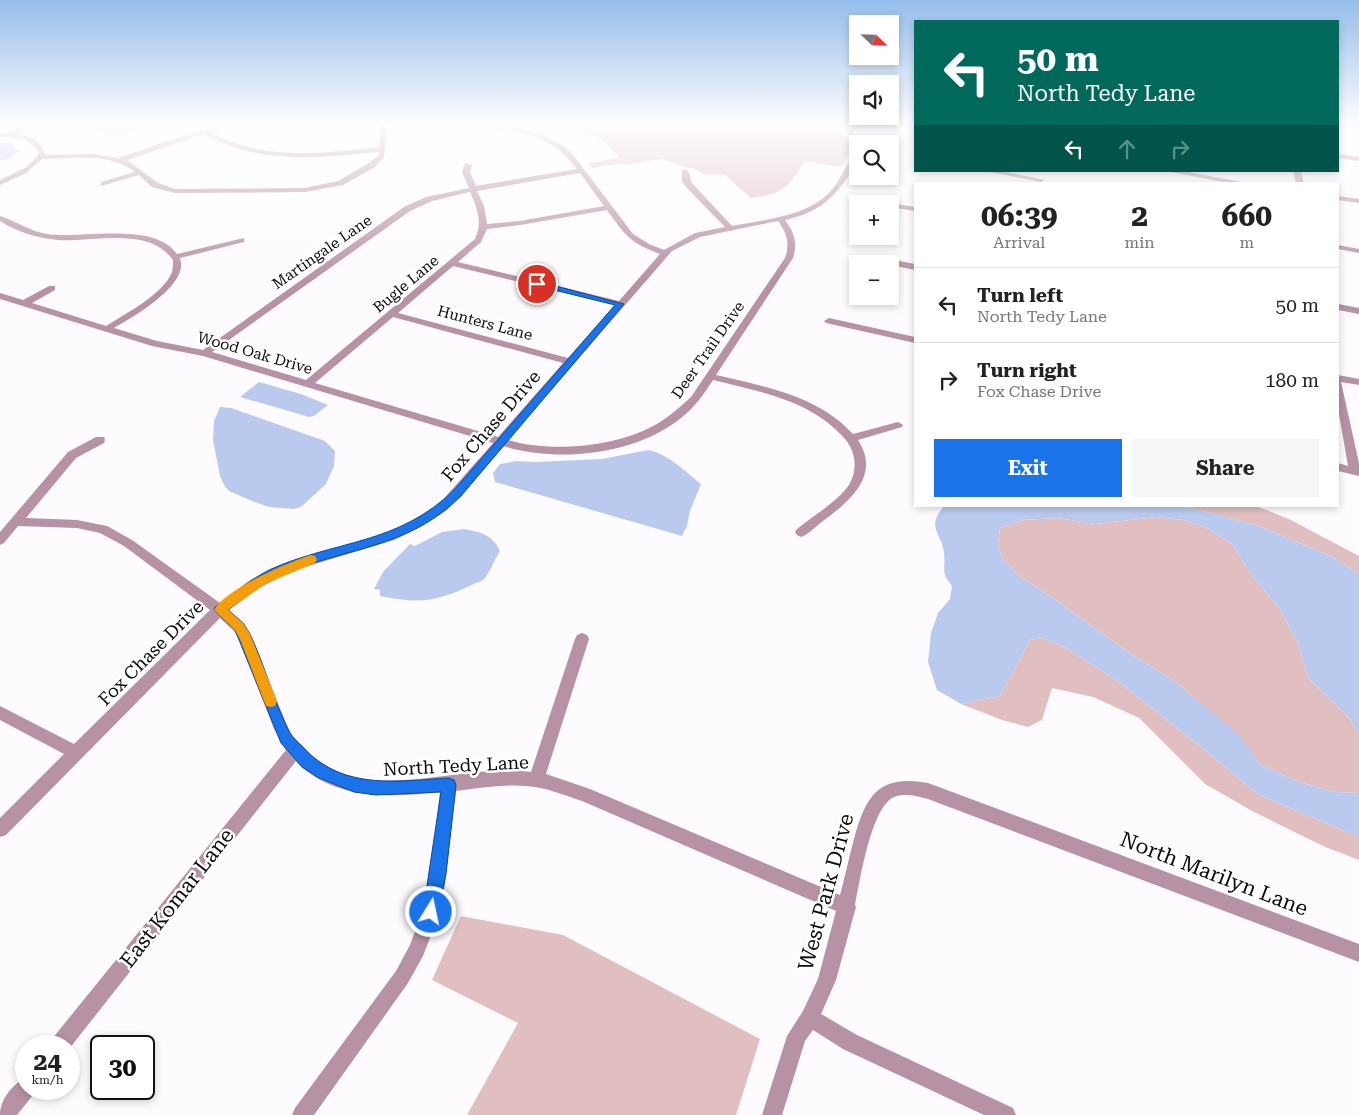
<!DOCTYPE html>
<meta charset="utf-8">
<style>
:root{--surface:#fff;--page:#f6f6f6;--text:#222;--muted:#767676;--line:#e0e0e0;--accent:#1a73e8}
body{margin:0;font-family:"Roboto Serif",serif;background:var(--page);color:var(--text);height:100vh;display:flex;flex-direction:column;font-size:19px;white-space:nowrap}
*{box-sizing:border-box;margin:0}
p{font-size:16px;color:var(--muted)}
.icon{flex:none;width:28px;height:28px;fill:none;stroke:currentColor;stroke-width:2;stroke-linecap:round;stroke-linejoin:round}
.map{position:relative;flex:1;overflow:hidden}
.drawer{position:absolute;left:914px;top:182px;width:425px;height:325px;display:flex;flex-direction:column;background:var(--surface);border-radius:0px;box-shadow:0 2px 8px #0003}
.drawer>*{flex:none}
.top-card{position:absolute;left:914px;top:20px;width:425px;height:152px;border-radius:0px;box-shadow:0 2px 8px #0003;background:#00695c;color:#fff;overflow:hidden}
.needle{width:32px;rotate:113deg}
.fabs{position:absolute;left:849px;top:15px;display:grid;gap:10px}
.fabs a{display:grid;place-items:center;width:50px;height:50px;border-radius:0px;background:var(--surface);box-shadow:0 2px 8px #0003;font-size:25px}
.speed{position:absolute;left:15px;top:1035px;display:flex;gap:10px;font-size:25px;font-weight:700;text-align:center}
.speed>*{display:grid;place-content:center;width:65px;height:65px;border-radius:50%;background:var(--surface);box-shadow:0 2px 8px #0003;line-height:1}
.speed small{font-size:12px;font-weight:400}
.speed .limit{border:2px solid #111;border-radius:8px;background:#fff;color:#111}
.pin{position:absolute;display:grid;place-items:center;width:42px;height:42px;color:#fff;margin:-21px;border:2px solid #fff;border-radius:50%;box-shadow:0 1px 5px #0007}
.me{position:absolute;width:55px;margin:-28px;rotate:10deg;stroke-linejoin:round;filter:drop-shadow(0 0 4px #0008)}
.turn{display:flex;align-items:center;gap:18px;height:105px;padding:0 20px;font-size:22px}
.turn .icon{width:65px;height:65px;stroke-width:2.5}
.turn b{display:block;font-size:35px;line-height:42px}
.lanes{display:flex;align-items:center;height:48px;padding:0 20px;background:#0003;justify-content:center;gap:25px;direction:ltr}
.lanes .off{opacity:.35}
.eta{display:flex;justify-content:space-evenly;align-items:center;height:85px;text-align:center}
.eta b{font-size:30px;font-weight:700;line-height:35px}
.button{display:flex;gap:10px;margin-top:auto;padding:10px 20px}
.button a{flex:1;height:58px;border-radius:0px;background:var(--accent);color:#fff;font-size:20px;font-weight:700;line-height:58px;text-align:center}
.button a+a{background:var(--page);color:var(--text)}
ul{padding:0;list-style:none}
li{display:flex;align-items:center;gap:15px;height:75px;padding:0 20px;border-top:1px solid var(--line)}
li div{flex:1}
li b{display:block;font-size:19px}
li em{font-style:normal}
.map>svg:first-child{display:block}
.green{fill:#e1bfc1}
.water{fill:#bacaef}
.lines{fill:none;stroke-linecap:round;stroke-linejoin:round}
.minor{fill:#b791a4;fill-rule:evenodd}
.major{fill:#783a5c;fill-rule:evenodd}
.route{fill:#1a73e8;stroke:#114b97}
.slow{fill:#f59e0b}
.labels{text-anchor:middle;stroke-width:5;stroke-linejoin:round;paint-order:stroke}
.far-street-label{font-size:15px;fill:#0c0b0c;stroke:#fff}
.street-label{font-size:18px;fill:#0c0b0c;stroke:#fff}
.near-street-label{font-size:21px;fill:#0c0b0c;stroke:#fff}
</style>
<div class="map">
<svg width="1359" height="1115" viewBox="0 0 1359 1115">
<rect width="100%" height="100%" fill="#fdfbfe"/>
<!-- green -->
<path class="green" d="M 574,125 L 782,125 L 836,127 L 849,141 L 851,151 L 841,167 L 805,161 C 788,187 784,194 751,198 L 725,175 L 702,174 L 692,168 L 684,167 L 662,159 L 625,165 L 622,163 L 592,168 L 589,163 L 619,158 L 605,142 Z
M 1183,506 L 1256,506 L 1289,519 L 1359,556 L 1359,574 L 1331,556 L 1256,525 Z
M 1157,517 L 1183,520 L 1203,526 L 1231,543 L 1254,578 L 1280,609 L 1298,643 L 1309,679 L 1350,719 L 1359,736 L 1359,793 L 1335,792 L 1296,781 L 1260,764 L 1238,735 L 1172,679 L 1132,655 L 1053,598 L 1019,576 L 1002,557 L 998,544 L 1000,528 L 1023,520 L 1058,518 L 1095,524 Z
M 1042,638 L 1065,647 L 1123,685 L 1211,755 L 1257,794 L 1359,837 L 1359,860 L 1325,847 L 1254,812 L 1205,784 L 1139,718 L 1093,697 L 1052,688 L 1042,720 L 1028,727 L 1002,720 L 961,704 L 1000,696 L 1030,640 Z
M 461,916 L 563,935 L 760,1039 L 736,1115 L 467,1115 L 518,1023 L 432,980 Z"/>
<!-- water -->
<path class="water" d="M 97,125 L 151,125 C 135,130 118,137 101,131 Z
M 10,142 L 19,151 L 9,159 L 0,160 L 0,143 Z
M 259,382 L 301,394 L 328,405 L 314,416 L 309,417 L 240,397 Z
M 220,407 L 231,408 L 325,441 L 335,451 L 334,466 L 326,484 L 301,507 L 294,509 L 269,507 L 252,501 L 229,491 L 224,485 L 220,476 L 213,440 L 214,421 Z
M 648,450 C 668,454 686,472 701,484 L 690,511 L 687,526 L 682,536 L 495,482 L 493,473 L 500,464 L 516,461 L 535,462 L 602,459 Z
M 944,506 L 1183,506 L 1256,525 L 1331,556 L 1359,574 L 1359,736 L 1350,719 L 1309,679 L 1298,643 L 1280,609 L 1254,578 L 1231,543 L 1203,526 L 1183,520 L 1157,517 L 1095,524 L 1058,518 L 1023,520 L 1000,528 L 998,544 L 1002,557 L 1019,576 L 1053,598 L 1132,655 L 1172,679 L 1239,735 L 1260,764 L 1296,781 L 1335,792 L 1359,793 L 1359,837 L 1257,794 L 1211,755 L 1123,685 L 1065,647 L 1042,638 L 1030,640 L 1000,696 L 961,704 L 937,690 L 928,662 L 931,633 L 938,613 L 950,599 L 952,586 C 940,571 946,570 944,553 C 942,532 925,529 944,506 Z
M 464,529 C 481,532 493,535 500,551 C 494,560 491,571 484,579 C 481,582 478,582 474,584 C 436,602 421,604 380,596 L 380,590 L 374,589 L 383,572 L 410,544 L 415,546 L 442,532 Z"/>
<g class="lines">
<!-- minor -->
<path class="minor" d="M 25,125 L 33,125 L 17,134 C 30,136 43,141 45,155 L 92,154 L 119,158 L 158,144 L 221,125 L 231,125 L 210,132 C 263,161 321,154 379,147 L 381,125 L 387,125 L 384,157 L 375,167 L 343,185 L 305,192 L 175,193 L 152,187 L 139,175 L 101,186 L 101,182 L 135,172 C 110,152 72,158 42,159 L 26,173 L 0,185 L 0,180 L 27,167 L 39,154 C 32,138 15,137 0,137 L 0,133 L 8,133 ZM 203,134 C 260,165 317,158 379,152 L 379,155 L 369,163 L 338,181 L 305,188 L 175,189 L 158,183 L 127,160 Z
M 489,125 C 518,125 548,134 571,152 L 633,234 L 649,244 L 664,250 L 695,233 L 725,227 L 686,187 L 682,181 L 682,170 L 688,170 L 692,183 L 732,226 C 765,219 806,217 830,192 C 841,181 845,162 858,154 C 858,163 854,168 849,175 C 832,201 816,213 785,220 C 794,232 798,243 793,258 L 716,375 C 766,387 817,395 853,434 L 898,422 L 903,425 L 902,427 L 858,440 C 881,475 850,501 823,521 C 816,526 809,534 801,537 L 797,535 L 795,532 L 797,529 C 814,515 836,503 849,485 C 858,470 856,452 845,439 C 811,400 761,392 713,380 C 704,394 695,407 681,418 C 635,455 558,463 503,446 L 447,510 L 422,526 L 394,540 L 292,571 L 259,588 L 229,610 L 244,623 L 250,634 C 262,659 270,686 281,711 C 285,719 287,728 292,735 C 355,817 449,761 531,772 L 575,639 L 577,635 L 582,633 L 587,635 L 589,639 L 546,774 L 590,789 L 840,895 C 845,876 849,858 854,839 C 866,795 879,774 928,783 L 1359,944 L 1359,962 L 928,799 C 917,796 904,793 894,797 C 871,807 860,881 855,905 L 856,907 L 836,980 L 821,1014 L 857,1035 L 1013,1108 L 1016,1115 L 984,1115 L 843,1049 L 813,1030 L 805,1041 L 782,1115 L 762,1115 L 787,1036 L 803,1011 L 818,979 L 836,911 L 582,801 C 564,795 545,787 526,786 C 503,784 479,788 456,791 L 446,874 L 440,912 L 423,956 L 408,983 L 314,1115 L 292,1115 L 295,1108 L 396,971 L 410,945 L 422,912 L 430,874 L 440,792 C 393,798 331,800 296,761 L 69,1049 L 69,1046 L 49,1046 L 52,1039 L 286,750 L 274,729 L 239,639 L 234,631 L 220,618 L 6,835 L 0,837 L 0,818 L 64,754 L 0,720 L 0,706 L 74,744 L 210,610 L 124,546 L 100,533 L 77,528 L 18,526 L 4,543 L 0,545 L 0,532 L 68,452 L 96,437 L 104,437 L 105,440 L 104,443 L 76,458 L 26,518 L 77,520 L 107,526 L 132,540 L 220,603 L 250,580 L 283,564 L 386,534 L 413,520 L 439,504 L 493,443 L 203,356 L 152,346 L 0,299 L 0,293 L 23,300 L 49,286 L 55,286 L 55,290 L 32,303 L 106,326 C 125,314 164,294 172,272 C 173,269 173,264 173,260 C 149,226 94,242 58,240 C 37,238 17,232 0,221 L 0,216 C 16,221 29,231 47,234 C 82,239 154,221 177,254 L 244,238 L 244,242 L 180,258 C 190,285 133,317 114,328 L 157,341 L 203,350 L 404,207 L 426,197 L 469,188 L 462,172 L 465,163 L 472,165 L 470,172 L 476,186 L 577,169 C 559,145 540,136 511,130 C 504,129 494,129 489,125 ZM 580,173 L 604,206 L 520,221 L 487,224 L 484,206 L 477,191 ZM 470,192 C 477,208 483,222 475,239 L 306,380 L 212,352 L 410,211 L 432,201 ZM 607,210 C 626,236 629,242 660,254 L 619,301 L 458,262 L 481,242 L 487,229 L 520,225 ZM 778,221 C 787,233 790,244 785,258 L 691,397 C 680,407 669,417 655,425 C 616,447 550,453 508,440 L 672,251 L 700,237 ZM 453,266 L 615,305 L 568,358 L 398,313 ZM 393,317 L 563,363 L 498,437 L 315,383 Z
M 841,125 L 847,125 L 862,144 L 857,145 Z
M 1338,154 L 1359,157 L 1359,161 L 1338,158 Z
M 985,171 L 1002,171 L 1045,180 L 1041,182 Z
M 1166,171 L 1184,171 L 1251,184 L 1233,184 Z
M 1293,171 L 1301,171 L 1304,184 L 1296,184 Z
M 1338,196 L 1359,199 L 1359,203 L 1338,200 Z
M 896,204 L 915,207 L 915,211 L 896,208 Z
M 1338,245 L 1359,249 L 1359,253 L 1338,249 Z
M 869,255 L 915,264 L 915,270 L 866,260 L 866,256 Z
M 1338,304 L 1359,308 L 1359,314 L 1338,310 Z
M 829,318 L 915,337 L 915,343 L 826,323 L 824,321 Z
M 1338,375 L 1359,379 L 1359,385 L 1341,382 L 1359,463 L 1359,476 L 1338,471 L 1338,463 L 1348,466 L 1338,408 Z
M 26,1078 L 26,1089 L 36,1089 L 33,1095 L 17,1115 L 0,1115 C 0,1100 12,1084 26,1078 Z"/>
<!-- major -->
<path class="major" d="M 1338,125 L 1359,125 L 1359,128 L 1340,127 Z"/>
</g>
<!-- sky -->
<linearGradient id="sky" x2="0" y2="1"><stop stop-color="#95bdeb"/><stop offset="0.44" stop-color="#fefdff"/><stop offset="1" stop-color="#fefdff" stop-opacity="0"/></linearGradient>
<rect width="1359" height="281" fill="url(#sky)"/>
<!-- route -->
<path class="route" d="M 537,281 L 624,304 L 461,496 C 407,550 344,547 279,576 C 260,585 244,598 228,610 L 243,623 L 250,634 C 265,666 274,702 290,733 C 293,738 299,743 303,747 C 343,791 396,781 449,778 L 454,780 L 456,785 L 446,874 L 439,912 L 437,917 L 431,920 L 426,917 L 423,912 L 441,792 L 376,795 L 354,792 L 319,778 L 302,767 L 281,743 L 235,630 L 214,610 L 215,607 C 233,594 250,580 269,570 C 335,540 398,545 454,490 L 615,305 L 534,285 L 534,282 Z"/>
<!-- slow -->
<path class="slow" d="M 311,555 L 315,556 L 317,560 L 315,563 L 267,583 L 228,610 L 243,623 L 250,634 L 277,701 L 275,706 L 270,707 L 266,706 L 264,701 L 240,639 L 235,630 L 214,610 C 225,589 287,563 311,555 Z"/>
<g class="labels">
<!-- far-street labels -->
<g class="far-street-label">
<text transform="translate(322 252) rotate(-35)" y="5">Martingale Lane</text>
<text transform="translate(406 284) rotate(-40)" y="5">Bugle Lane</text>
<text transform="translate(485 323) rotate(15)" y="5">Hunters Lane</text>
<text transform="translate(708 350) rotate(-55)" y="5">Deer Trail Drive</text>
<text transform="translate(255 353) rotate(16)" y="5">Wood Oak Drive</text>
</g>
<!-- street labels -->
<g class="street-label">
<text transform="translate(491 426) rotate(-49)" y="6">Fox Chase Drive</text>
<text transform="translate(151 653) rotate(-45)" y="6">Fox Chase Drive</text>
<text transform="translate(456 766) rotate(-3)" y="6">North Tedy Lane</text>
</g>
<!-- near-street labels -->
<g class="near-street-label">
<text transform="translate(1214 874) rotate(21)" y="7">North Marilyn Lane</text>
<text transform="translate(826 892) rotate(-75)" y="7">West Park Drive</text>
<text transform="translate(177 898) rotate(-52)" y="7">East Komar Lane</text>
</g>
</g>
</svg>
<div class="fabs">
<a><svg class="needle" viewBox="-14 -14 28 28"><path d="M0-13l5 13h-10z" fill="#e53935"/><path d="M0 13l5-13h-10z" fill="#767676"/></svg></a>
<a><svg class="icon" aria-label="sound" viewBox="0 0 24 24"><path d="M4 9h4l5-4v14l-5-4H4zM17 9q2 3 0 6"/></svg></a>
<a><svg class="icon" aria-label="search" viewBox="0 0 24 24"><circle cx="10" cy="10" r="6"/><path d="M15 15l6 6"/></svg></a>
<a>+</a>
<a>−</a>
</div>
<div class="speed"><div>24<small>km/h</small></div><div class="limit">30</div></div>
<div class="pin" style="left:537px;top:284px;background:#d93025"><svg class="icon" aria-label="arrive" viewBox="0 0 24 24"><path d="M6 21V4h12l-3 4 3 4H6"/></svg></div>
<svg class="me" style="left:431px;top:912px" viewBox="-20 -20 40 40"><circle r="17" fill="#1a73e8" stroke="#fff" stroke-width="3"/><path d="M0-11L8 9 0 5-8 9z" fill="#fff"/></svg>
<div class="top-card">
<div class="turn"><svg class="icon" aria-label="left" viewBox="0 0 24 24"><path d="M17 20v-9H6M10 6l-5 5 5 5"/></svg><div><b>50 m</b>North Tedy Lane</div></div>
<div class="lanes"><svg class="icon" aria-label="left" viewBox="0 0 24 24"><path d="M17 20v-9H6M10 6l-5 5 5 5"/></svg><svg class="icon off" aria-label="ahead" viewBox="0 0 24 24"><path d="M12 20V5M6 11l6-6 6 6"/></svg><svg class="icon off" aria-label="right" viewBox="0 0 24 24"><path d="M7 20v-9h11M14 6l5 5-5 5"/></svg></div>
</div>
<section class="drawer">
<div class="eta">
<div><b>06:39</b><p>Arrival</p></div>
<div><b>2</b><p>min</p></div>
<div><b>660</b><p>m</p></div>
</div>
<ul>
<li><svg class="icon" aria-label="left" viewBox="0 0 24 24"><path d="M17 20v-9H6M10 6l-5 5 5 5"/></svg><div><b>Turn left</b><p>North Tedy Lane</p></div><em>50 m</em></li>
<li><svg class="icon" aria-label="right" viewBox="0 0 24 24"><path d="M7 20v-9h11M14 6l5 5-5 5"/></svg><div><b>Turn right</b><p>Fox Chase Drive</p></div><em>180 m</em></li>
</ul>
<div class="button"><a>Exit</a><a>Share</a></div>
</section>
</div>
